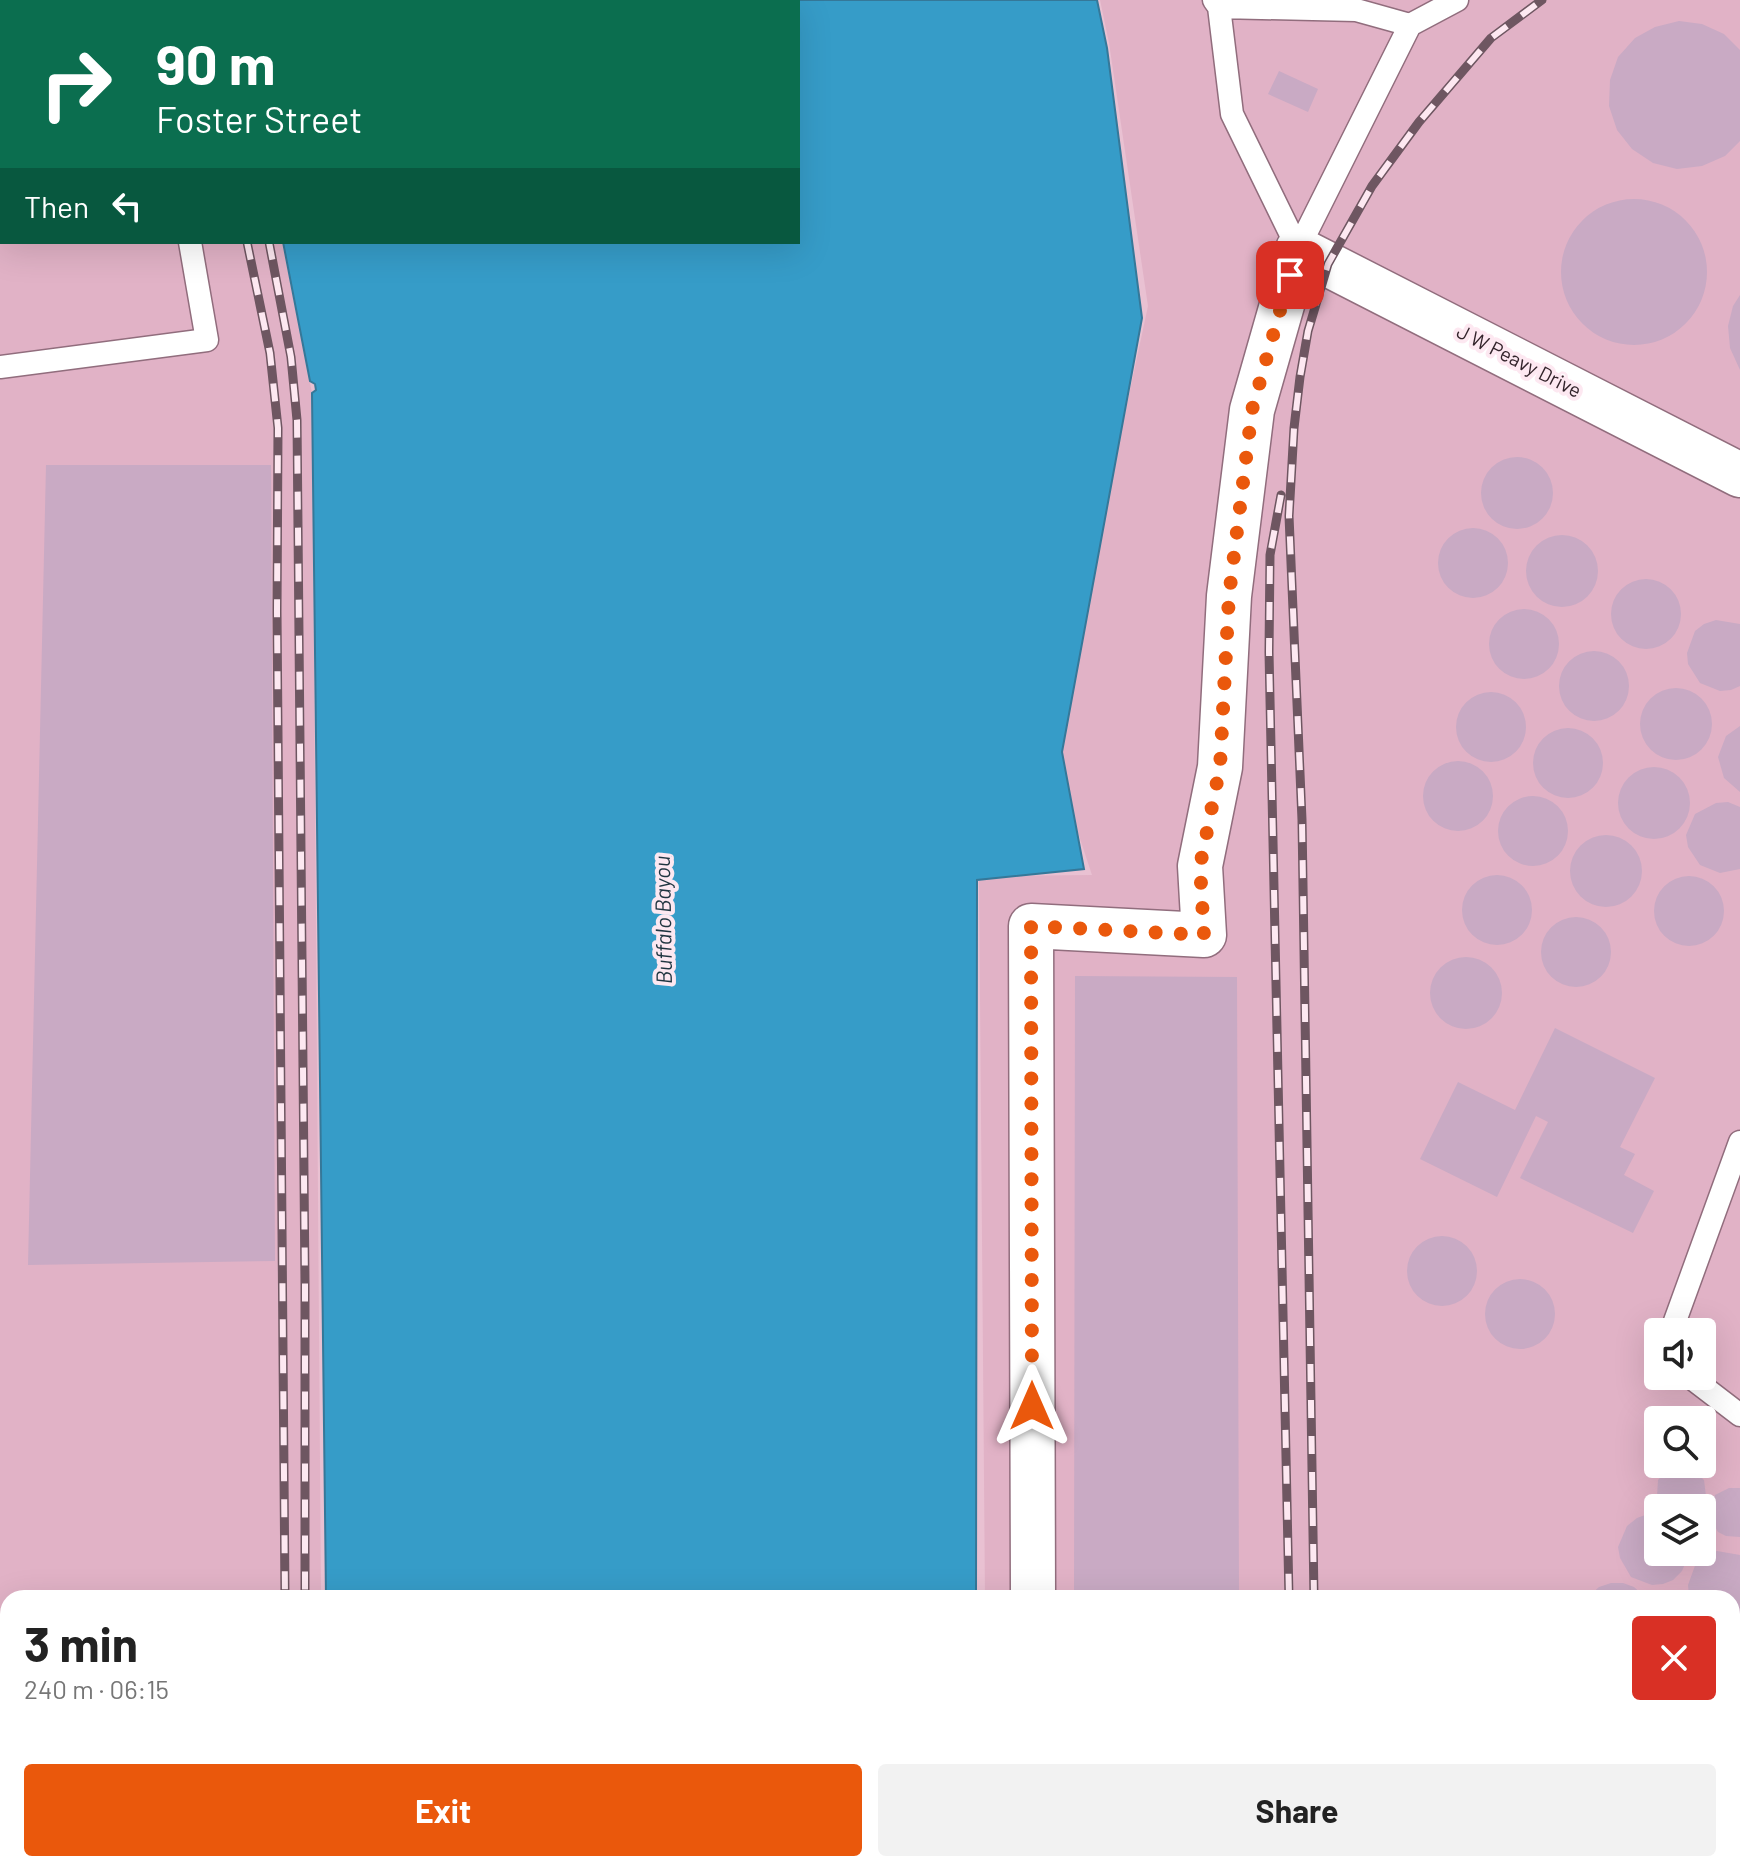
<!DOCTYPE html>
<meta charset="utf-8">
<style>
:root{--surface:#fff;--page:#f2f2f2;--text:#222;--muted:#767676;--accent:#ea580c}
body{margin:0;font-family:Barlow,sans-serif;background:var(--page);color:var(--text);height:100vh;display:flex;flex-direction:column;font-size:30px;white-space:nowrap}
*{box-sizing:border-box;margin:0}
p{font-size:26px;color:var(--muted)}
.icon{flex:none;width:44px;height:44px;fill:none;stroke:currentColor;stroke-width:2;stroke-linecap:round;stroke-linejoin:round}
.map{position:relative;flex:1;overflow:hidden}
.details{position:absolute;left:0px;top:1590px;width:1740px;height:282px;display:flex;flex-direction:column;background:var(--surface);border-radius:24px 24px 0 0;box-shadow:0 8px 32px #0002}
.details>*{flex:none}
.banner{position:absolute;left:0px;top:0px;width:800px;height:244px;box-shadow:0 8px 32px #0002;background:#0b6e4f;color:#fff;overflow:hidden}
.fabs{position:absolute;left:1644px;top:1318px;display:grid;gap:16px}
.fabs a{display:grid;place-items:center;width:72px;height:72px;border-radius:8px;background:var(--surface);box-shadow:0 8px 32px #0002;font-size:40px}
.pin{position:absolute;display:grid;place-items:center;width:68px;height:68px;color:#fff;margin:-34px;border-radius:16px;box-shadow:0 4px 12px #0006}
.me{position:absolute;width:88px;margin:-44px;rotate:0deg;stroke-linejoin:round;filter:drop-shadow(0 0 6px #0008)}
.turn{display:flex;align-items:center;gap:28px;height:168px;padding:0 24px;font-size:36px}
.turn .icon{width:104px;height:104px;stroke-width:2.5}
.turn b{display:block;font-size:56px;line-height:68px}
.then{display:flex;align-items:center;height:76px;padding:0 24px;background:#0003;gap:16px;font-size:30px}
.round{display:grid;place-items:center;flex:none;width:84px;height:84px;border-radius:8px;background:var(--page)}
.overview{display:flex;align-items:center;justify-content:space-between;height:136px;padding:0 24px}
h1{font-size:48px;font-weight:700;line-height:60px}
.primary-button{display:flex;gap:16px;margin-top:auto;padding:16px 24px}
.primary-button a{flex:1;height:92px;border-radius:8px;background:var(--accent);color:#fff;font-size:32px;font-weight:700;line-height:92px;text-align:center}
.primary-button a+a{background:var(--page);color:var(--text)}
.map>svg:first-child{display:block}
.built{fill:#e1b2c6;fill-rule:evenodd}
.water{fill:#369cc8;stroke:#357899;stroke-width:2}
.building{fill:#c9aac4}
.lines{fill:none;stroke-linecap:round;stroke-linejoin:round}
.service-casing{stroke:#916d7d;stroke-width:25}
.minor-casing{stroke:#916d7d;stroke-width:47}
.service{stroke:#fff;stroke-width:22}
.minor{stroke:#fff;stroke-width:44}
.rail-casing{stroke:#6e5661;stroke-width:9}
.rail{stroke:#fde8f1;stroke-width:6;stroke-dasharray:18;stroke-linecap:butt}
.route{stroke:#ea580c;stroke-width:14;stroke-dasharray:0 25.2}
.labels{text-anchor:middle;stroke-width:8;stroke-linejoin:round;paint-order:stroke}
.street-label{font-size:20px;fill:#32232a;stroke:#fde8f1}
.water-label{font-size:22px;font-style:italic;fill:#1f3540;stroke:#fde8f1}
</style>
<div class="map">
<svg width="1740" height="1871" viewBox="0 0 1740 1871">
<rect width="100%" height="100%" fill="#e9c1d2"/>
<!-- built -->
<path class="built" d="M 0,0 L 234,0 L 234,2 L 2,2 L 2,242 L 282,242 L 312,393 L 321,1598 L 8,1598 L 8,1864 L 323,1864 L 323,1871 L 0,1871 Z
M 1100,0 L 1740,0 L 1740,1871 L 987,1871 L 987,1864 L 1732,1864 L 1732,1598 L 985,1598 L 979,876 L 1092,875 L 1052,754 L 1148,306 L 1109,43 ZM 1658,1332 L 1702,1332 L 1702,1376 L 1658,1376 ZM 1658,1420 L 1702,1420 L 1702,1464 L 1658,1464 ZM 1658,1508 L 1702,1508 L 1702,1552 L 1658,1552 Z"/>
<!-- water -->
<path class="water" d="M 235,0 L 1097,0 L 1107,48 L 1142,318 L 1062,752 L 1084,869 L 977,880 L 976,1598 L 326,1598 L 312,393 L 316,390 L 315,384 L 310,381 L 283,242 L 798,242 L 798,2 Z
M 329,1864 L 975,1864 L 975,1871 L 329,1871 Z"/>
<!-- building -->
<path class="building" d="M 1679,21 L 1702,24 L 1724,34 L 1740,50 L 1740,141 L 1725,156 L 1702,166 L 1677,169 L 1653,163 L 1632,149 L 1617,130 L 1609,106 L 1610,80 L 1618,57 L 1635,38 L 1655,27 Z
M 1279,71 L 1318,89 L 1308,112 L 1268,94 Z
M1561 272a73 73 0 1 1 146 0a73 73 0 1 1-146 0Z
M 1740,295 L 1740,370 L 1730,348 L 1728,326 L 1733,306 Z
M1481 493a36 36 0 1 1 72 0a36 36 0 1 1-72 0Z
M 46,465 L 271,465 L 275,1261 L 28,1265 Z
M1438 563a35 35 0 1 1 70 0a35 35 0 1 1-70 0Z
M1526 571a36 36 0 1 1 72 0a36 36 0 1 1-72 0Z
M1611 614a35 35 0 1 1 70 0a35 35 0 1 1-70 0Z
M1489 644a35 35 0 1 1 70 0a35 35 0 1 1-70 0Z
M 1716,620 L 1740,624 L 1740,686 L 1731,690 L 1720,691 L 1700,683 L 1688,664 L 1687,653 L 1695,631 L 1704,624 Z
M1559 686a35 35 0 1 1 70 0a35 35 0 1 1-70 0Z
M1640 724a36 36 0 1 1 72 0a36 36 0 1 1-72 0Z
M1456 727a35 35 0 1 1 70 0a35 35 0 1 1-70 0Z
M 1740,726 L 1740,792 L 1724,778 L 1718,757 L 1726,736 Z
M1533 763a35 35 0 1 1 70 0a35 35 0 1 1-70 0Z
M1423 796a35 35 0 1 1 70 0a35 35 0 1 1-70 0Z
M1618 803a36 36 0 1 1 72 0a36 36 0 1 1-72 0Z
M1498 831a35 35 0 1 1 70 0a35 35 0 1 1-70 0Z
M 1728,802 L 1740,807 L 1740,869 L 1720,873 L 1700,865 L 1688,847 L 1686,835 L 1695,814 L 1716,803 Z
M1570 871a36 36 0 1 1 72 0a36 36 0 1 1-72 0Z
M1462 910a35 35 0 1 1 70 0a35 35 0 1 1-70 0Z
M1654 911a35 35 0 1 1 70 0a35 35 0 1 1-70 0Z
M1541 952a35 35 0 1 1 70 0a35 35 0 1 1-70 0Z
M1430 993a36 36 0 1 1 72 0a36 36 0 1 1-72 0Z
M 1075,976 L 1237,977 L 1239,1598 L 1074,1598 Z
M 1555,1028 L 1655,1078 L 1620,1147 L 1635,1154 L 1624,1175 L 1654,1191 L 1633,1233 L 1520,1178 L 1548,1122 L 1536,1116 L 1497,1197 L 1420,1159 L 1458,1082 L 1515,1110 Z
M1407 1271a35 35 0 1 1 70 0a35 35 0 1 1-70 0Z
M1485 1314a35 35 0 1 1 70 0a35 35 0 1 1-70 0Z
M 1677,1465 L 1692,1468 L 1704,1480 L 1706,1496 L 1698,1508 L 1664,1508 L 1660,1504 L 1657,1496 L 1658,1480 L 1669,1468 Z
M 1729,1488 L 1740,1488 L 1740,1537 L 1726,1536 L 1718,1532 L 1710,1518 L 1709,1510 L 1715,1495 Z
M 1648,1514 L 1658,1514 L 1658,1552 L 1690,1552 L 1682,1571 L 1673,1580 L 1663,1584 L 1652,1585 L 1631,1577 L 1620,1558 L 1618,1547 L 1627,1526 L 1637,1518 Z
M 1717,1551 L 1740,1555 L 1740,1618 L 1732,1622 L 1732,1598 L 1689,1596 L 1688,1585 L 1696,1563 L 1705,1556 Z
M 1611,1583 L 1623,1583 L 1634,1587 L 1646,1598 L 1587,1598 L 1599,1587 Z
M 1740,1664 L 1740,1723 L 1732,1713 L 1732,1673 Z"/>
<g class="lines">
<defs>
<path id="service" d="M 144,0 L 145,2
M 1214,0 L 1219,7 L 1232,114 L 1298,249
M 1219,7 L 1356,10 L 1410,25 L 1457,0
M 1298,249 L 1410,25
M 0,367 L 207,340 L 190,242
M 1676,1332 L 1675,1321 L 1740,1142
M 1689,1376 L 1740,1415"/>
<path id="minor" d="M 1033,1598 L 1031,926 L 1204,935 L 1200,866 L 1220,767 L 1229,596 L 1252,410 L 1298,249 L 1740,475
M 1249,1864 L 1249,1871"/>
</defs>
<!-- service casing -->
<use href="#service" class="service-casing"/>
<!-- minor casing -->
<use href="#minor" class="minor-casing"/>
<!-- service -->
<use href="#service" class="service"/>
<!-- minor -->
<use href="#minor" class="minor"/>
<defs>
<path id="rail" d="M 196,0 L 197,2
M 219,0 L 219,2
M 247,242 L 270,353 L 278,428 L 277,612 L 285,1598
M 269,242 L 291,357 L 297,420 L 305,1284 L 305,1598
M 1281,495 L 1270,555 L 1269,652 L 1289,1598
M 1314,1598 L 1302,820 L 1289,516 L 1294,428 L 1300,377 L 1308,331 L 1328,264 L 1372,186 L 1419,122 L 1491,38 L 1542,0
M 287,1864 L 288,1871
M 307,1864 L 307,1871
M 1294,1864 L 1295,1871
M 1324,1864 L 1324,1871"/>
</defs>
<!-- rail casing -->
<use href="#rail" class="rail-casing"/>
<!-- rail -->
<use href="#rail" class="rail"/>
</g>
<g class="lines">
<!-- route -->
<path class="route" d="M 1032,1406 L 1031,926 L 1204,935 L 1200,866 L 1220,767 L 1229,596 L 1252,410 L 1290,275"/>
</g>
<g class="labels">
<!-- street labels -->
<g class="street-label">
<text transform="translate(1519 361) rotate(27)" y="7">J W Peavy Drive</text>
</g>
<!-- water labels -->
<g class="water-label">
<text transform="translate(663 920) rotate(-91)" y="8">Buffalo Bayou</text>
</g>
</g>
</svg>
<div class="fabs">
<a><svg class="icon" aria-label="sound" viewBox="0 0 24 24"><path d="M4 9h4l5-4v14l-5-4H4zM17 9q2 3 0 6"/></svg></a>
<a><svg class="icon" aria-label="search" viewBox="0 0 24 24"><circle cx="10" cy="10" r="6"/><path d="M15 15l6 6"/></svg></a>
<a><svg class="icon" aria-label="layers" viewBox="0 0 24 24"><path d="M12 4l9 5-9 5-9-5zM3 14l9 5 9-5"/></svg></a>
</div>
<div class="pin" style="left:1290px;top:275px;background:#d93025"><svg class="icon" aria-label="arrive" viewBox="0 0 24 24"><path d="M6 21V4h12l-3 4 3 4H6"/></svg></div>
<svg class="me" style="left:1032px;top:1406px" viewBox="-20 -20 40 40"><path d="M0-17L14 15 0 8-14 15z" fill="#ea580c" stroke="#fff" stroke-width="4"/></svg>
<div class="banner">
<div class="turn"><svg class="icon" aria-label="right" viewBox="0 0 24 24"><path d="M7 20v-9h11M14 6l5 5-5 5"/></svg><div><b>90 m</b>Foster Street</div></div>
<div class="then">Then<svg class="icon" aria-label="left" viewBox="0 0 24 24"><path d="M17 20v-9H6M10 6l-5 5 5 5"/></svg></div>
</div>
<section class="details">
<div class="overview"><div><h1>3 min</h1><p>240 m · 06:15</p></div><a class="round" style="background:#d93025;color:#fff"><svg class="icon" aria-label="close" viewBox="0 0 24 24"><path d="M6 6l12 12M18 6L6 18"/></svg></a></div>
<div class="primary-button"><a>Exit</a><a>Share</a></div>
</section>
</div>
